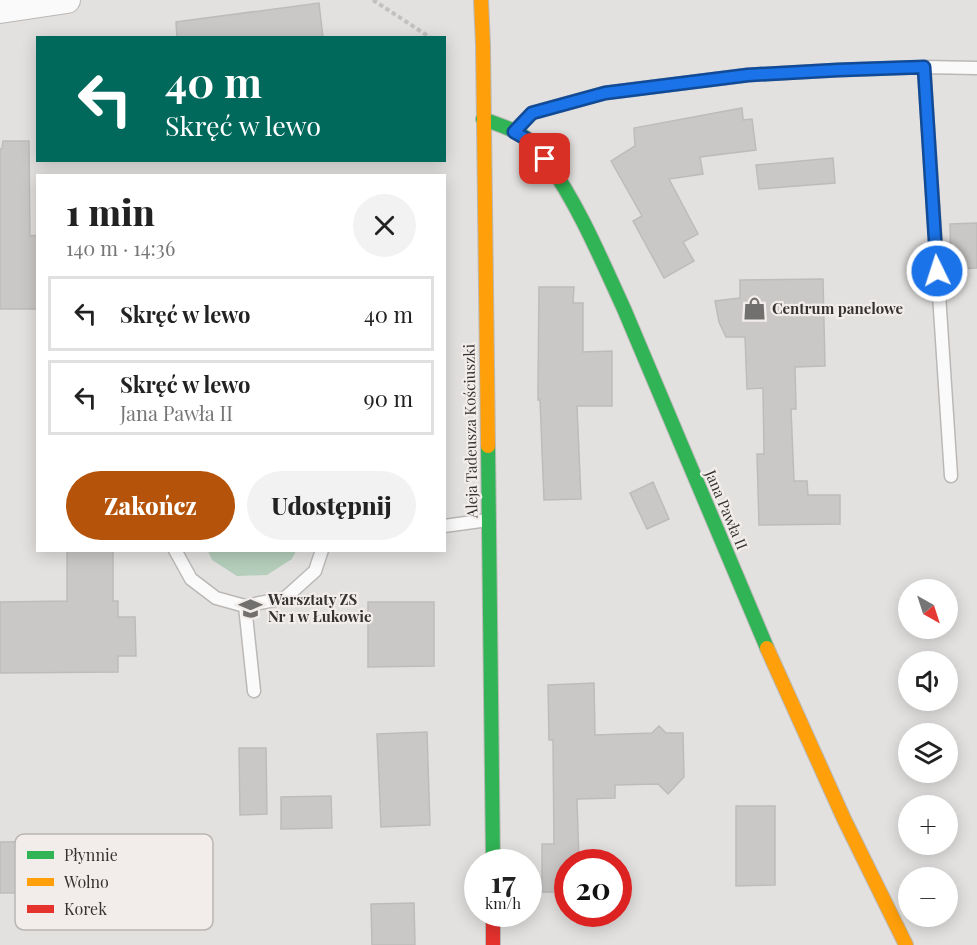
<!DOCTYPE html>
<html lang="pl">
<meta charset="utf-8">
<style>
:root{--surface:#fff;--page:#f2f2f2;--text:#222;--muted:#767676;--line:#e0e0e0;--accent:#b45309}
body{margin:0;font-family:"Playfair Display",serif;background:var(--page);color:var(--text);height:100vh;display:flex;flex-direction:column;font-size:22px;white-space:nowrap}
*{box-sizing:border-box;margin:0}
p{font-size:20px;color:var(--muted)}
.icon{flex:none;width:33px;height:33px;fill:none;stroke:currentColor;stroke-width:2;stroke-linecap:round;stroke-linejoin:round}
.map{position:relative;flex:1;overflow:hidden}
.details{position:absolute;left:36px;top:174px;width:410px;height:378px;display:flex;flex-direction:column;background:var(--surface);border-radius:0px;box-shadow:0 3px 15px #0003}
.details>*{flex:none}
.banner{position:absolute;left:36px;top:36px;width:410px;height:126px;border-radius:0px;box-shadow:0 3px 15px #0003;background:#00695c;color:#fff;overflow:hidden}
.needle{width:39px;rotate:141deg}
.buttons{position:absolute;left:898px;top:579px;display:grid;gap:12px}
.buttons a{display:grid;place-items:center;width:60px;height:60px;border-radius:50%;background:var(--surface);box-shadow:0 3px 15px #0003;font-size:30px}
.speed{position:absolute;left:464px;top:849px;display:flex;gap:12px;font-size:30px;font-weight:700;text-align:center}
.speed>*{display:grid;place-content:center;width:78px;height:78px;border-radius:50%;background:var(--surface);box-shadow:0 3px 15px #0003;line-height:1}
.speed small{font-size:15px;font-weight:400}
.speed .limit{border:9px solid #d22;background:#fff;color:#111}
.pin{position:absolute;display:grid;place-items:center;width:51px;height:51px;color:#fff;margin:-26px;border-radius:12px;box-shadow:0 3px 9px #0006}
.me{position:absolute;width:66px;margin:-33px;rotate:356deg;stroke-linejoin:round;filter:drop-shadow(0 0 4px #0008)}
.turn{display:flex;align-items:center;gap:21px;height:126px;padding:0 30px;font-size:27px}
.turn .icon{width:78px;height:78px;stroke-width:2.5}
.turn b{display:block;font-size:42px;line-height:51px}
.round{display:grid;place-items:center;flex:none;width:63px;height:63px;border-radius:32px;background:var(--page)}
.headline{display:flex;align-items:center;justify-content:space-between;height:102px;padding:0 30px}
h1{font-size:36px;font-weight:800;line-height:45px}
.primary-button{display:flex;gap:12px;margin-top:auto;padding:12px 30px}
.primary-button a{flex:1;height:69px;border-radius:36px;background:var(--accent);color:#fff;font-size:24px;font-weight:800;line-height:69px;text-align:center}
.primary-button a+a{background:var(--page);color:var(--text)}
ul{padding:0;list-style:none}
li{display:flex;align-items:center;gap:18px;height:75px;margin:0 12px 9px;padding:0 18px;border:3px solid var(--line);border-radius:0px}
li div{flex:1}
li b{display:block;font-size:22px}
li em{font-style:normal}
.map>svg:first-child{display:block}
.green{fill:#b4cebb}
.building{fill:#cac8c7;stroke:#bebcba;stroke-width:1.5}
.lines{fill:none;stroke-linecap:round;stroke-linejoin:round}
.lane-casing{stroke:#bab8b6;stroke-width:15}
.street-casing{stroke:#bab8b6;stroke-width:28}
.fast-casing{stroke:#bab8b6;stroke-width:16}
.slow-casing{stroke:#bab8b6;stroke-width:16}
.jam-casing{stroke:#bab8b6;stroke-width:16}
.path{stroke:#c1c1c0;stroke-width:4;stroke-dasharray:4.5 3;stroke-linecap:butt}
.lane{stroke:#fbfafa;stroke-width:12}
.street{stroke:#fbfafa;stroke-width:26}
.fast{stroke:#30b455;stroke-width:14}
.slow{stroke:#ff9f0a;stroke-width:14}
.jam{stroke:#e5322d;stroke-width:14}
.route-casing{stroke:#114b97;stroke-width:15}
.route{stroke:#1a73e8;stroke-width:10}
.labels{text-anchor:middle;stroke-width:4.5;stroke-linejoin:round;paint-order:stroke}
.poi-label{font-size:15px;font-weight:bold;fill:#353332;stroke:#f2edea;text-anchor:start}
.street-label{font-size:15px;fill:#353332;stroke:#f2edea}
.key{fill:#f2edea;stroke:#b9b5b3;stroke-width:1.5}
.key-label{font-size:16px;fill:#353332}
</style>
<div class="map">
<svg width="977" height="945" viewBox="0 0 977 945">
<rect width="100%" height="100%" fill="#e3e1df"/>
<!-- green -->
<path class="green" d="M 208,551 L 296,551 L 292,559 L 267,575 L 237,576 L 212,560 Z"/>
<!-- building -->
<path class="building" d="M 319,3 L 323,38 L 177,38 L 176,22 Z
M 742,108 L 743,120 L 752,119 L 756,150 L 700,157 L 703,174 L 669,179 L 698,234 L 683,242 L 694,261 L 664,278 L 633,221 L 642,216 L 611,161 L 635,146 L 634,128 Z
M 3,141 L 29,141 L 30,236 L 38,235 L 38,309 L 0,309 L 0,149 L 2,149 Z
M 833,158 L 835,183 L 759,189 L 756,165 Z
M 977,223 L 977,268 L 951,269 L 950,224 Z
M 823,279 L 825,366 L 795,367 L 796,409 L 791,409 L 794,481 L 807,481 L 808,495 L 840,495 L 840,524 L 759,525 L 757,454 L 764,454 L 763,388 L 747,389 L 745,337 L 726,337 L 719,322 L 715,301 L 740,298 L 740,280 Z
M 539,287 L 574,287 L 573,303 L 583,303 L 583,352 L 612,351 L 612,406 L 577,406 L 581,499 L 544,500 L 540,400 L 538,400 L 538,389 Z
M 653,482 L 669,519 L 647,529 L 630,493 Z
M 67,550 L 113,550 L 113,601 L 118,601 L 118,617 L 135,617 L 136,656 L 118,656 L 118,672 L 0,673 L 0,602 L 67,601 Z
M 368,602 L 434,602 L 434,666 L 368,667 Z
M 594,683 L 595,735 L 652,733 L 659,726 L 666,733 L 683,733 L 684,777 L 668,794 L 658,784 L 615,785 L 615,798 L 577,799 L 579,862 L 567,862 L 567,892 L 542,892 L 542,844 L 554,844 L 553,740 L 549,740 L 548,685 Z
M 427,732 L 430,825 L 381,827 L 377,734 Z
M 239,748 L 266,748 L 267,814 L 240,815 Z
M 331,796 L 332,828 L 281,829 L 281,797 Z
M 736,806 L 775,806 L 775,885 L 736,886 Z
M 111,841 L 111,892 L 0,893 L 0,842 Z
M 414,903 L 415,945 L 372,945 L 371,904 Z"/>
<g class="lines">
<defs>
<path id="lane" d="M 924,67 L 951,476
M 515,130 L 532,113 L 605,93 L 748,75 L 838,70 L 924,67 L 977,68
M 444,526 L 488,520
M 175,550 L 191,579 L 216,598 L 245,606 L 285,598 L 315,571 L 322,550
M 245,606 L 254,691"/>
<path id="street" d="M 0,10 L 67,0"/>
<path id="fast" d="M 483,119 C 500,125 519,131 533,143 C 538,148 542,155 547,161 C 579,206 601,259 624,309 L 767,648
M 488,446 L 493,862"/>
<path id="slow" d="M 481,0 L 483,45 L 488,446
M 767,648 L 844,819 L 906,945"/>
<path id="jam" d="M 493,914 L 493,945"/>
</defs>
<!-- lane casing -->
<use href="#lane" class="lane-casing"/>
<!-- street casing -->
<use href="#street" class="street-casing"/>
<!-- fast casing -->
<use href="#fast" class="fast-casing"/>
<!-- slow casing -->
<use href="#slow" class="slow-casing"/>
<!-- jam casing -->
<use href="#jam" class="jam-casing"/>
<!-- path -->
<path class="path" d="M 373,0 L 431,38"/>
<!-- lane -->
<use href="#lane" class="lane"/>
<!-- street -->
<use href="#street" class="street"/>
<!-- fast -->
<use href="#fast" class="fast"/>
<!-- slow -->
<use href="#slow" class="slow"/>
<!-- jam -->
<use href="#jam" class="jam"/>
</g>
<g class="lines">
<defs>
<path id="route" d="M 545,159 L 530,141 L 514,132 L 532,113 L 605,93 L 748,75 L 838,70 L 924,67 L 937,271"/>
</defs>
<!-- route casing -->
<use href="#route" class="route-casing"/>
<!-- route -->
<use href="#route" class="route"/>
</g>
<!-- icons -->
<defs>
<symbol id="shop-bare" viewBox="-9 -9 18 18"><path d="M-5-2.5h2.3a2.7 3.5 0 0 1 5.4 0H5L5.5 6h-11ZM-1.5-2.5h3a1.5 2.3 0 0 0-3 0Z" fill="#72706f" stroke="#f2edea" stroke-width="2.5" paint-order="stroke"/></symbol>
<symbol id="school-bare" viewBox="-9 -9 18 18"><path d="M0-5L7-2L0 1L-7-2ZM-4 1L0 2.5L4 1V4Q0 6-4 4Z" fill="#72706f" stroke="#f2edea" stroke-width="2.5" paint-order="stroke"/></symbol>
</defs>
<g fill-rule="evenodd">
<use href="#shop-bare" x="738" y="292" width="33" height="33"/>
<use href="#school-bare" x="234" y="592" width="33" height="33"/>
</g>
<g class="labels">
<!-- poi labels -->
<g class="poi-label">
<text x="772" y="314">Centrum panelowe</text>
<text x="268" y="605">Warsztaty ZS<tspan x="268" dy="17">Nr 1 w Łukowie</tspan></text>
</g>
<!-- street labels -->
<g class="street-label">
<text transform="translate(471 431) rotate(-91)" y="5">Aleja Tadeusza Kościuszki</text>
<text transform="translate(726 510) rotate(67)" y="5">Jana Pawła II</text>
</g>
</g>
<!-- legend -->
<rect x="15" y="834" width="198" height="96" rx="9" class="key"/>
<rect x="27" y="851" width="27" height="8" fill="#30b455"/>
<rect x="27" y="878" width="27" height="8" fill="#ff9f0a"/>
<rect x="27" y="905" width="27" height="8" fill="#e5322d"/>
<g class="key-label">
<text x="64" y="861">Płynnie</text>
<text x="64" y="888">Wolno</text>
<text x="64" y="915">Korek</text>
</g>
</svg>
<div class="buttons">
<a><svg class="needle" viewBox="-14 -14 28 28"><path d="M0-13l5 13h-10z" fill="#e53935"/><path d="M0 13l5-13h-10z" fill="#767676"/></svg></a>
<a><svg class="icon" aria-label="sound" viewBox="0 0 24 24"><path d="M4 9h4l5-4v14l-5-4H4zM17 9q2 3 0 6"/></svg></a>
<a><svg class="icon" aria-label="layers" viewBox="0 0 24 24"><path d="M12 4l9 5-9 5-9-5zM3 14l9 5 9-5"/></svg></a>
<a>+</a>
<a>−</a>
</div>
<div class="speed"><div>17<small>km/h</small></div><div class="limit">20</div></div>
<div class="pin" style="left:545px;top:159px;background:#d93025"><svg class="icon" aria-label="arrive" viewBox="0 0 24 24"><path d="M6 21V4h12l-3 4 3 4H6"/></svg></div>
<svg class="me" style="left:937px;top:271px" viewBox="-20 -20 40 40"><circle r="17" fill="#1a73e8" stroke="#fff" stroke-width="3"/><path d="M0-11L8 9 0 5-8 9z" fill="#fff"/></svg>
<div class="banner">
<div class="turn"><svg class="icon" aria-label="left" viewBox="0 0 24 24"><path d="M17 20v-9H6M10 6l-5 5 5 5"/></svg><div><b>40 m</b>Skręć w lewo</div></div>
</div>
<section class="details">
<div class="headline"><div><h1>1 min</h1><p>140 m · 14:36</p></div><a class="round"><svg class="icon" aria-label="close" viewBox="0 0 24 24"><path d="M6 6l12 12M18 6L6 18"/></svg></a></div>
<ul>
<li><svg class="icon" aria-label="left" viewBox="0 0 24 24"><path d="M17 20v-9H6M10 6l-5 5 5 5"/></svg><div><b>Skręć w lewo</b></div><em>40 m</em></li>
<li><svg class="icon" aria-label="left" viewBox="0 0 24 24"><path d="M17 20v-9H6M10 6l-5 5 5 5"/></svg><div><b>Skręć w lewo</b><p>Jana Pawła II</p></div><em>90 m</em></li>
</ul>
<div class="primary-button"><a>Zakończ</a><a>Udostępnij</a></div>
</section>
</div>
